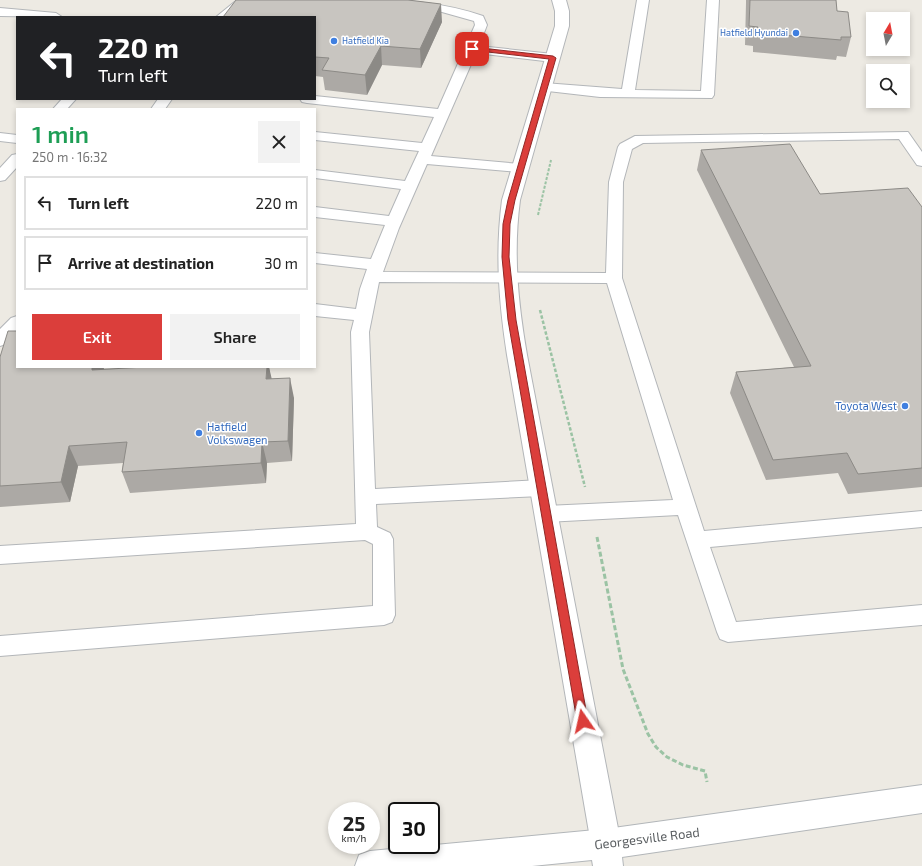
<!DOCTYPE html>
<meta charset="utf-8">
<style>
:root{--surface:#fff;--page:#f2f2f2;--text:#222;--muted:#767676;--line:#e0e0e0;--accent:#db3e3b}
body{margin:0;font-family:"Exo 2",sans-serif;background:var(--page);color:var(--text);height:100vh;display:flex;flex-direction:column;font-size:15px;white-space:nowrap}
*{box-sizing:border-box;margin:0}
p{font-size:13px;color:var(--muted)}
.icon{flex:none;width:22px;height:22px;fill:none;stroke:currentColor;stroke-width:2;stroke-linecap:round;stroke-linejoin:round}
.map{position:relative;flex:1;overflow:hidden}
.drawer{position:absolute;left:16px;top:108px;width:300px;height:260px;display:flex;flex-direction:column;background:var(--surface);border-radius:0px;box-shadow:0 2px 6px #0003}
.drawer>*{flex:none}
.guide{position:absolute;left:16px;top:16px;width:300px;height:84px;border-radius:0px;box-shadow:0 2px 6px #0003;background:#202124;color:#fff;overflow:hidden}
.needle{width:26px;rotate:10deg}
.tools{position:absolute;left:866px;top:12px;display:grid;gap:8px}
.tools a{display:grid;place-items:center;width:44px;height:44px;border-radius:0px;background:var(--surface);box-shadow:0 2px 6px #0003;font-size:20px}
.speed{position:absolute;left:328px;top:802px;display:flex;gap:8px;font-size:20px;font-weight:700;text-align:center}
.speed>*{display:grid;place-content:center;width:52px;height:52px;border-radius:50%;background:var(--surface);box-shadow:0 2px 6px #0003;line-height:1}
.speed small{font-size:10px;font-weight:400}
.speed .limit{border:2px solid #111;border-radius:6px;background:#fff;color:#111}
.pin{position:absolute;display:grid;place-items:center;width:34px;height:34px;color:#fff;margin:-17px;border-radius:8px;box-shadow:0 2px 6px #0006}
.me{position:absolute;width:44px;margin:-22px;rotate:349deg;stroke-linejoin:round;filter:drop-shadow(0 0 3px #0008)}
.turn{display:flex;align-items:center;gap:14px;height:84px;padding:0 16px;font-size:18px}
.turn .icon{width:52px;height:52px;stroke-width:2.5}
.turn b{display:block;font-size:28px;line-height:34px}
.round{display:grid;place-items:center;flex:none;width:42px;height:42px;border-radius:0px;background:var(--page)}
.summary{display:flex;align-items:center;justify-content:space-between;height:68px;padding:0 16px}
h1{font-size:24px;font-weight:600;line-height:30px;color:#1e9e55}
.action{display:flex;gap:8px;margin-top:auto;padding:8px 16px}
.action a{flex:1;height:46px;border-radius:0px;background:var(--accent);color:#fff;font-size:16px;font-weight:600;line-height:46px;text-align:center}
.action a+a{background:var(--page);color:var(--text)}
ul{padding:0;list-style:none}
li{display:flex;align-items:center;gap:12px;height:54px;margin:0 8px 6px;padding:0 8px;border:2px solid var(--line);border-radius:0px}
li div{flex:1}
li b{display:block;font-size:15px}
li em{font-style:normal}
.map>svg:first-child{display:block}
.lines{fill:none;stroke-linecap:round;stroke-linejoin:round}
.service-casing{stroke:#b3b6b9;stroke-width:2}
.minor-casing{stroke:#b3b6b9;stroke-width:2}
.secondary-casing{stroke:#b2b6b9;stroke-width:2}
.path-far2{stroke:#9bc3a4;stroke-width:2;stroke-dasharray:3 1.5;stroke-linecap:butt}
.path-far1{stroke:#9bc3a4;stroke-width:2.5;stroke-dasharray:3.5 2;stroke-linecap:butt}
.path{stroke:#9bc3a4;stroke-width:3;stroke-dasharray:5 2.5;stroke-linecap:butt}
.service{fill:#fff;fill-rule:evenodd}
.minor{fill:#fff;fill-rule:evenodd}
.secondary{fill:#fff;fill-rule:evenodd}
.wall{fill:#aca9a5}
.shaded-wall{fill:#8c8a86}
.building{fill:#c8c5c0;stroke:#8c8a86}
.route{fill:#db3e3b;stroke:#8e2826}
.shop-dot{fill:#3f7fe0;stroke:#fff;stroke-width:1.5}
.labels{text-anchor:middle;stroke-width:3;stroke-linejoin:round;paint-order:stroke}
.far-shop-label{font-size:9px;fill:#366cbe;stroke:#fff;text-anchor:end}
.shop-label{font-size:11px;fill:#366cbe;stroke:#fff;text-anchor:end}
.near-street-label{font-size:13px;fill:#5b5f62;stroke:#fff}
</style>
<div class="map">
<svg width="922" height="866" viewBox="0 0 922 866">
<rect width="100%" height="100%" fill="#edeae3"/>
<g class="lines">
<defs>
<path id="service" d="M 237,0 L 250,0 L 229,17 L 216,17 Z
M 370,0 C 409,0 446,3 483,16 L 487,25 L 479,46 L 553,54 L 559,58 L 553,62 L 476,53 L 431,156 L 520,164 L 525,165 L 527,168 L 525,171 L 520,172 L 427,164 L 399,228 L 383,272 L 606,273 L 609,182 L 618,147 L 620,144 L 635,136 L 908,132 L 922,152 L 922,166 L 917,165 L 899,139 L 643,143 L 632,149 L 623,182 L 622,278 L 704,531 L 922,511 L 922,527 L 710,547 L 736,622 L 922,605 L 922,625 L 728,642 L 720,639 L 717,632 L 678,515 L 546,522 L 539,520 L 536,514 L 539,508 L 546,506 L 673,500 L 607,283 L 379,282 L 369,332 L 375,489 L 541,480 L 548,483 L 551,488 L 548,493 L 541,496 L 376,504 L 377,527 L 390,533 L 393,539 L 395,615 L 392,622 L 384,625 L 0,656 L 0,636 L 373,606 L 373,544 L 365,540 L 0,564 L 0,546 L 356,524 L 351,332 L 354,320 L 315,316 L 315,304 L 356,309 L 360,289 L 367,269 L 315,263 L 315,253 L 371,259 L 385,225 L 315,217 L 315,207 L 389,216 L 401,189 L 315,178 L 315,170 L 405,181 L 419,151 L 315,140 L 315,132 L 422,143 L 434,117 L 307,103 L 302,102 L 300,99 L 315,99 L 315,96 L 438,109 L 475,25 L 474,21 L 442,12 L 376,3 Z
M 637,0 L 649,0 L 635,90 L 701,91 L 707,0 L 719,0 L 714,95 L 712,98 L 600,97 L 539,90 L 537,87 L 544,83 L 622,89 Z
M 0,8 L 56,13 L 62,17 L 0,16 Z
M 62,99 L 76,99 L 67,109 L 53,109 Z
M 158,99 L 172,99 L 165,109 L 151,109 Z
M 0,133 L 17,135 L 17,143 L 0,141 Z
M 17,154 L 17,167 L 5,180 L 0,181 L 0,168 L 12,155 Z
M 17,316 L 17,333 L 6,344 L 0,346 L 0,329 L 11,318 Z"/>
<path id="minor" d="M 552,0 L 566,0 L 569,11 L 569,26 L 520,200 C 513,253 518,303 527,355 L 621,844 L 617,855 L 606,859 L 595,855 L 591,844 L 507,355 C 499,303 495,253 502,200 L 555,26 L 555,11 Z"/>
<path id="secondary" d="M 922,785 L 922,813 L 622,857 L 623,866 L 593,866 L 592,860 L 532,866 L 355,866 L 359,855 L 370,851 L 606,829 Z"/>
</defs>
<!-- service casing -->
<use href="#service" class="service-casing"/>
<!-- minor casing -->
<use href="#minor" class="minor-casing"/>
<!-- secondary casing -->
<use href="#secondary" class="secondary-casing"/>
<!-- path-far2 -->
<path class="path-far2" d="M 538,215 L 551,160"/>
<!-- path-far1 -->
<path class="path-far1" d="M 540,310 L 585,487"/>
<!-- path -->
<path class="path" d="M 597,537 L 623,669 L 648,734 L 656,747 L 667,757 L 683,765 L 705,771 L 707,782"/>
<!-- service -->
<use href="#service" class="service"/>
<!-- minor -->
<use href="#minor" class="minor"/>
<!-- secondary -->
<use href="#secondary" class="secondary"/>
</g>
<!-- wall -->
<path class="wall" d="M 411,0 L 442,22 L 421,68 L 382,65 L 367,95 L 325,90 L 323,77 L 315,76 L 315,17 Z
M 746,0 L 836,0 L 837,11 L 851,37 L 846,57 L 837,56 L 836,60 L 753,52 L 753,46 L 745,45 L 746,3 Z
M 701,150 L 820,194 L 922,207 L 922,487 L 848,494 L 838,473 L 766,480 L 730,393 L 736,372 L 794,367 L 697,170 Z
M 0,357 L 104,367 L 104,370 L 269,367 L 271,379 L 294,398 L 292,461 L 267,463 L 266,483 L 130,493 L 122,472 L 123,463 L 78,466 L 70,502 L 0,507 Z"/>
<!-- shaded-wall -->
<path class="shaded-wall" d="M 441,4 L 442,22 L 421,68 L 420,49 Z
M 381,46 L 382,65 L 367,95 L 365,75 Z
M 92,367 L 104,367 L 99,391 L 92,370 Z
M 267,367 L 269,367 L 272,380 L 266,379 Z
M 290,378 L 294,398 L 292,461 L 288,441 Z
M 262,442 L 267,463 L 266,483 L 261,463 Z
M 69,446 L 78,466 L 70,502 L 61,482 Z"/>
<!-- building -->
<path class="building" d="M 236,0 L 408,0 L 441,4 L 420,49 L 381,46 L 365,75 L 322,70 L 329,58 L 315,57 L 315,17 L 223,17 Z
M 750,0 L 836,0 L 837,11 L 848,12 L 851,37 L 841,37 L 841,40 L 758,33 L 758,27 L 749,26 Z
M 790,144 L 820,194 L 908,188 L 922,207 L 922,468 L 858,474 L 847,453 L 773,460 L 736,372 L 811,366 L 701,150 Z
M 8,331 L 17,331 L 17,367 L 92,367 L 92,370 L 145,367 L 267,367 L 266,379 L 290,378 L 288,441 L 262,442 L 261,463 L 122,472 L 127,442 L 69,446 L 61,482 L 0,486 L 0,357 Z"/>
<!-- route -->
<path class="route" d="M 472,47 L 553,56 L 556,58 L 515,200 L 510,224 L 509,257 L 516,320 L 588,721 L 587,725 L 583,726 L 579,725 L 577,721 L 508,320 L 502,257 L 503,224 L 508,200 L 549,59 L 470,50 L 470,48 Z"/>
<!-- markers -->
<g class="shop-dot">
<circle cx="796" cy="33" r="4"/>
<circle cx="334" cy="41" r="4"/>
<circle cx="905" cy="406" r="4"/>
<circle cx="199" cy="433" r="4"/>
</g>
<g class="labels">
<!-- far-shop labels -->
<g class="far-shop-label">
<text x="788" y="36">Hatfield Hyundai</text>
<text x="342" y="44" text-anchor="start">Hatfield Kia</text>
</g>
<!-- shop labels -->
<g class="shop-label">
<text x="897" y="410">Toyota West</text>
<text x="207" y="431" text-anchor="start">Hatfield<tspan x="207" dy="13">Volkswagen</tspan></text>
</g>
<!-- near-street labels -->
<g class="near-street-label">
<text transform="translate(647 838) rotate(-7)" y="5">Georgesville Road</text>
</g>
</g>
</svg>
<div class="tools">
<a><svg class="needle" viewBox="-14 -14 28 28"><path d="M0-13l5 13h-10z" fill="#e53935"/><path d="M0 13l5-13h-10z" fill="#767676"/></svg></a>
<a><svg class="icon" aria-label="search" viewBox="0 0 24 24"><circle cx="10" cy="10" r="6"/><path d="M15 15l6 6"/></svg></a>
</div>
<div class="speed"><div>25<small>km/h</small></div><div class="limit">30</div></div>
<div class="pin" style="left:472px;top:49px;background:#d93025"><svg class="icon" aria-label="arrive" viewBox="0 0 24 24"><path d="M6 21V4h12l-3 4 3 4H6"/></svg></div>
<svg class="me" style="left:583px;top:721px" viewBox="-20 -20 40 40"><path d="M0-17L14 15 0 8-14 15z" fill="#db3e3b" stroke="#fff" stroke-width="4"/></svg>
<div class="guide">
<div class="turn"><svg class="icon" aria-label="left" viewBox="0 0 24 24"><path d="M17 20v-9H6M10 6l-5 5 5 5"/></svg><div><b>220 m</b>Turn left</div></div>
</div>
<section class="drawer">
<div class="summary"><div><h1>1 min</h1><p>250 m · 16:32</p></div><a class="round"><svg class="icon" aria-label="close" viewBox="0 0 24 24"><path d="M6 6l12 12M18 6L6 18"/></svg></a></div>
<ul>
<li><svg class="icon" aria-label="left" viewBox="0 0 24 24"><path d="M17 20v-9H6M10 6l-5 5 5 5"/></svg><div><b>Turn left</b></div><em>220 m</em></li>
<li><svg class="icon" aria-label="arrive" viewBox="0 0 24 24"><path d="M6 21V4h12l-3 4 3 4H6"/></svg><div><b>Arrive at destination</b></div><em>30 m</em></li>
</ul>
<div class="action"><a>Exit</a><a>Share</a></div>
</section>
</div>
